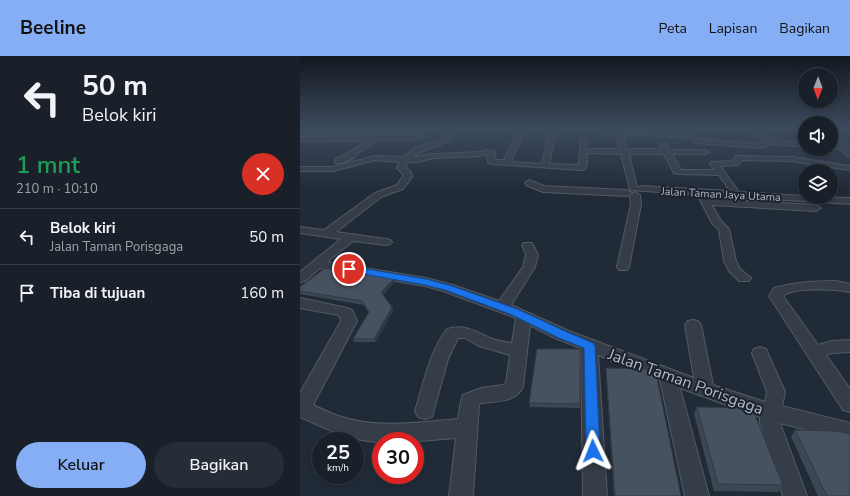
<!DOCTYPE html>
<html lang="id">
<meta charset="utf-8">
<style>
:root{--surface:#19202a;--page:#262d36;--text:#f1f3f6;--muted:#9fa3a8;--line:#373e47;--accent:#85aef4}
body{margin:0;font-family:"Nunito Sans",sans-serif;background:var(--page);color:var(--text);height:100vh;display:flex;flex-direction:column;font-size:15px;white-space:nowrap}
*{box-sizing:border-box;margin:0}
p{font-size:13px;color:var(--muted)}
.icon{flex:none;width:22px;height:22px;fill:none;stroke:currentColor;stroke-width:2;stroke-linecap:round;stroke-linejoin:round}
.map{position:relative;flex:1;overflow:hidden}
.drawer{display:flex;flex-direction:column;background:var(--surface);width:300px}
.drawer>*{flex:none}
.top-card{background:#19202a;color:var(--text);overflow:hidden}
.needle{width:26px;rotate:181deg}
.controls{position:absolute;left:498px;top:12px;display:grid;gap:8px}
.controls a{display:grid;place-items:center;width:40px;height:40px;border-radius:50%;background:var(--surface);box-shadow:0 2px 6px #0003,0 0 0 1px var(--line);font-size:20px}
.speed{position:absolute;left:12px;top:376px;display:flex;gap:8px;font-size:20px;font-weight:700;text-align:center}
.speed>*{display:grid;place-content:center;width:52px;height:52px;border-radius:50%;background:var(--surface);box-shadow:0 2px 6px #0003,0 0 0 1px var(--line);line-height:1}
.speed small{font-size:10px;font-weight:400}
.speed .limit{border:6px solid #d22;background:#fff;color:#111}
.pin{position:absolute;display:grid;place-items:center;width:34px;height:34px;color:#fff;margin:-17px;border:2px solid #fff;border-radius:50%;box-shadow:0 1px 4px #0007}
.me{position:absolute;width:44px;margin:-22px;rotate:358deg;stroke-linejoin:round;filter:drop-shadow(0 0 3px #0008)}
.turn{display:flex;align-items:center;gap:14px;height:84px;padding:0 16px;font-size:18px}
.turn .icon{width:52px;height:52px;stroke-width:2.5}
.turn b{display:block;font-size:28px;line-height:34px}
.round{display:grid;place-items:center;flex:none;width:42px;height:42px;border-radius:21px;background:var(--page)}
.headline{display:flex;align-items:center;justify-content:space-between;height:68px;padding:0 16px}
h1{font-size:24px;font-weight:600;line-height:30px;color:#1e9e55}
.action{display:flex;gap:8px;margin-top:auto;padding:8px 16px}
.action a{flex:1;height:46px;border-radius:24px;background:var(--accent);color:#111;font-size:16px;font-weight:600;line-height:46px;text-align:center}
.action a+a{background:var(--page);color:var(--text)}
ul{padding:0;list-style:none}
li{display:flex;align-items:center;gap:12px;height:56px;padding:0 16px;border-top:1px solid var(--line)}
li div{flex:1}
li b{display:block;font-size:15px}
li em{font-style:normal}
header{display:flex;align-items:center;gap:24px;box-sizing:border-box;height:56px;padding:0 20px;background:var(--accent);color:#111}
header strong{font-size:19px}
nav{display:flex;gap:22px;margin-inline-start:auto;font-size:14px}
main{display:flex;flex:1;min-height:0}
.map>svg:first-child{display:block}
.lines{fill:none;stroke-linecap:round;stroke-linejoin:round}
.minor-casing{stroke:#525a66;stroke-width:2}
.tertiary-casing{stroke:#525a66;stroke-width:2}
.minor{fill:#353d48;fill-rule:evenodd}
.tertiary{fill:#353d48;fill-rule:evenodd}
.wall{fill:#3d4753}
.shaded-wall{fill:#323944}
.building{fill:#475261;stroke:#323944}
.route{fill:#1a73e8;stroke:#114b97}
.labels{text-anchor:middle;stroke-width:4;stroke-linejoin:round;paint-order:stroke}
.far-street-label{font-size:11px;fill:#afb7c5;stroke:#1a222d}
.near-street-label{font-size:16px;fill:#afb7c5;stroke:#1a222d}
</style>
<header>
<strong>Beeline</strong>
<nav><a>Peta</a><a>Lapisan</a><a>Bagikan</a></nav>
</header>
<main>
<section class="drawer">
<div class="top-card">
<div class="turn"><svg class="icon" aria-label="left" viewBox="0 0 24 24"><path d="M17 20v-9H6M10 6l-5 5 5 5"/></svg><div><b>50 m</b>Belok kiri</div></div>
</div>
<div class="headline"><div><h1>1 mnt</h1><p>210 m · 10:10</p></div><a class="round" style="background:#d93025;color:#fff"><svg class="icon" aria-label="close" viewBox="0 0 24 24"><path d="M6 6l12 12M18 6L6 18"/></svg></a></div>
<ul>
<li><svg class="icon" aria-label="left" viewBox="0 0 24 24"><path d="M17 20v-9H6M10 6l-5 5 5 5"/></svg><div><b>Belok kiri</b><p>Jalan Taman Porisgaga</p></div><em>50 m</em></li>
<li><svg class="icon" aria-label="arrive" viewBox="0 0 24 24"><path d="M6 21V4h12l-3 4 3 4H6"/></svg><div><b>Tiba di tujuan</b></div><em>160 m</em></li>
</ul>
<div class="action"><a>Keluar</a><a>Bagikan</a></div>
</section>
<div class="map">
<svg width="550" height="440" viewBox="0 0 550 440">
<rect width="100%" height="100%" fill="#212b38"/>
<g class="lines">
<defs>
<path id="minor" d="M 122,72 L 129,72 L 120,82 L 113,84 L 78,84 L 58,97 L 54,102 L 41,107 L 35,107 L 35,103 C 48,99 56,91 69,84 L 0,85 L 0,81 L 113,80 L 116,79 Z
M 145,72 L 151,72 L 153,76 C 146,93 126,90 113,101 L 133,98 L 180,96 L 187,94 L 194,95 L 196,104 L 204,104 L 219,73 L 225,72 L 211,106 L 242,108 L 249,77 L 228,72 L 277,73 L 280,75 L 279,76 L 256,77 L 249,108 L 279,109 L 281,82 L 286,83 L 287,93 L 320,93 L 317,79 L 297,76 L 296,75 L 299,73 L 394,78 L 394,80 L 392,81 L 324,79 L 327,93 L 362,93 L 360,90 L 364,88 L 367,88 L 369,94 L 405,94 L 409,96 L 405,98 L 372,98 L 381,114 L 415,114 L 410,108 L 411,106 L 433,105 L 436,100 L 439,100 L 492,101 L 550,110 L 550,114 L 492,105 L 442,104 L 438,109 L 420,110 L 439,136 L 505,140 L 505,141 L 550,142 L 550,148 L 405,139 L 409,143 L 516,149 L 521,152 L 516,155 L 412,149 L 421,165 L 429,173 L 436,205 L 440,213 L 451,222 L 449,225 L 439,225 L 429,215 L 424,205 L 419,174 L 412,167 L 399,142 L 403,139 L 330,134 L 321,98 L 287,97 L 287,109 L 284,114 L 281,114 L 192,108 L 188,106 L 187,98 L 180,100 L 133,102 L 117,106 L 108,106 L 105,111 L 111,116 L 112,121 L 103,133 L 81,141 L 36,176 L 86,183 L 90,184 L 92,186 L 90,188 L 86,189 L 53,185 L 27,206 L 126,222 L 153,229 L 199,245 L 223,211 L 226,199 L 222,189 L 224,187 L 232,187 L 238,199 L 235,211 L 211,249 L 269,275 L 394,322 L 385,269 L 388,265 L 393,264 L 398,265 L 401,269 L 413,329 L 465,346 L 467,336 L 452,297 L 454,293 L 460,291 L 466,293 L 485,336 L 482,350 L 550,367 L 550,385 L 480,367 L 507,440 L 483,440 L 460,368 L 460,361 L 380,332 L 409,440 L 385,440 L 360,324 L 298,299 L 307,440 L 283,440 L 281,292 L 257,283 L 230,269 L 223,331 C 215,347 196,345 181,347 L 179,349 L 173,440 L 149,440 L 156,382 C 125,384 87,390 57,383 C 37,379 19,369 0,361 L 0,337 L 41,265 L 40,261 L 38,259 L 0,252 L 0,242 L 47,252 L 52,254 L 57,265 L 13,349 C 22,353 32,358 42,361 C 79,373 120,366 158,363 L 161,345 L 163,339 L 181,332 L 203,329 L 206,327 L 210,299 L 179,290 L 165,282 L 158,282 L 148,303 L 132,361 L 125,363 L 118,361 L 115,355 C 124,327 129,297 147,273 C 164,268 175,275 190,282 C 197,285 205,286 212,287 L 216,262 L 143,235 L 125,230 L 20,212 L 5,225 L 0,226 L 0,216 L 41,183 L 0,177 L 0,171 L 24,174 L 75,137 L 97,129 L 104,119 L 97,112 L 100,106 L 75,104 L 33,115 L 0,115 L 0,111 L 33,111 L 75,100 L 104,101 L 115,92 L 138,85 L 145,80 L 147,76 ZM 329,98 L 364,98 L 374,117 L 379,118 L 419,119 L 430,135 L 341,130 L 337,132 Z
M 450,72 L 457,72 L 473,84 L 505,87 L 505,91 L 472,88 L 461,92 L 396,87 L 393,85 L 396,83 L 460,88 L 466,86 Z
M 539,72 L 550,73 L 550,77 L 536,75 L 536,73 Z
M 531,88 L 544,89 L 548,91 L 544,93 L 531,92 Z
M 229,124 L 244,130 L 327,134 L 332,137 L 327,140 L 243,136 L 226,129 L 225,127 Z
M 335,136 L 340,139 L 341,148 L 329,211 L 327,214 L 319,214 L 317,211 L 331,148 L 330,139 Z
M 536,225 L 550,228 L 550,236 C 537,233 492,231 483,240 L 518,289 L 532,285 L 550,284 L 550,296 L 532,297 L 526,299 L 550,333 L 550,356 L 543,354 L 469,240 L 474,232 C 494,226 515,225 536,225 Z"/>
<path id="tertiary" d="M 531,73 L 534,74 L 550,92 L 550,101 L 547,100 L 531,81 Z"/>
</defs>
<!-- minor casing -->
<use href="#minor" class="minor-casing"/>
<!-- tertiary casing -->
<use href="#tertiary" class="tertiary-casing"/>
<!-- minor -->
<use href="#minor" class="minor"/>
<!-- tertiary -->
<use href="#tertiary" class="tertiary"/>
</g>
<!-- wall -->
<path class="wall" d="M 0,72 L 120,72 L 113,78 L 0,80 Z
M 94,223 L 95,226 L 83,239 L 92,251 L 93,254 L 76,286 L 54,286 L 53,283 L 69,257 L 64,249 L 0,238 L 0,231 Z
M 306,312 L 381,440 L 314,440 L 306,318 Z
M 229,347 L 280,348 L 280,352 L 230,351 Z
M 397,351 L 483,429 L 478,436 L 414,435 L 394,358 Z
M 495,374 L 550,440 L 518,440 L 491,381 Z"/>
<!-- shaded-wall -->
<path class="shaded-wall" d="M 117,72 L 120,72 L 113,78 L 112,76 Z
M 94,223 L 95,226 L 82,239 L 81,236 Z
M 92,251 L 93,254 L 76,286 L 74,283 Z"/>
<!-- building -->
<path class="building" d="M 0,72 L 117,72 L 112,76 L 0,77 Z
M 25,212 L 94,223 L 81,236 L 92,251 L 74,283 L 53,283 L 69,256 L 62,245 L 0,235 L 0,231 Z
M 237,293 L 280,293 L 280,348 L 229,347 Z
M 306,312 L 345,313 L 356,317 L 381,440 L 315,440 Z
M 397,351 L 452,352 L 483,429 L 418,428 Z
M 495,374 L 536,375 L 550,378 L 550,440 L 527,440 Z"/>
<!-- sky -->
<linearGradient id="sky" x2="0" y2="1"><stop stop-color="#12181f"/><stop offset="0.54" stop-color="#3d4a5e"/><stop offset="1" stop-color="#3d4a5e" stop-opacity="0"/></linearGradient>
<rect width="550" height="134" fill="url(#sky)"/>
<!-- route -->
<path class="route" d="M 49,210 L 126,223 L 152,230 L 217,253 L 267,276 L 293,287 L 295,290 L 300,395 L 298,400 L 293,402 L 288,400 L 286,395 L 284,292 L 259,282 L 210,258 L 145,234 L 125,229 L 46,215 L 45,213 L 46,211 Z"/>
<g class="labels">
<!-- far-street labels -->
<g class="far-street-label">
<text transform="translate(421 138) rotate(3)" y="4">Jalan Taman Jaya Utama</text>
</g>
<!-- near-street labels -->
<g class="near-street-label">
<text transform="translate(386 325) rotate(20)" y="6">Jalan Taman Porisgaga</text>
</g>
</g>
</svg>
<div class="controls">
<a><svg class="needle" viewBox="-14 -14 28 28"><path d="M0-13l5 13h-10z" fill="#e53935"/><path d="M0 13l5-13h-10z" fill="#9fa3a8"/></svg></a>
<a><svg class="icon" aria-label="sound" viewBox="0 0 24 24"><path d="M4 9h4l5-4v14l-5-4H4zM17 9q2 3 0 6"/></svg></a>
<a><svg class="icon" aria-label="layers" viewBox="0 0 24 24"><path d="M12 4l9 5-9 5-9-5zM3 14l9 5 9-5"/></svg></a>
</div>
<div class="speed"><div>25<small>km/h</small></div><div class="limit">30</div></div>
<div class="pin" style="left:49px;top:213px;background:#d93025"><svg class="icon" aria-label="arrive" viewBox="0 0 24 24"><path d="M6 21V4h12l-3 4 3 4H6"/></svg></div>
<svg class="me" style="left:293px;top:395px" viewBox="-20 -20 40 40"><path d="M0-17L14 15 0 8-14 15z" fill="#1a73e8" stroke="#fff" stroke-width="4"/></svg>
</div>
</main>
